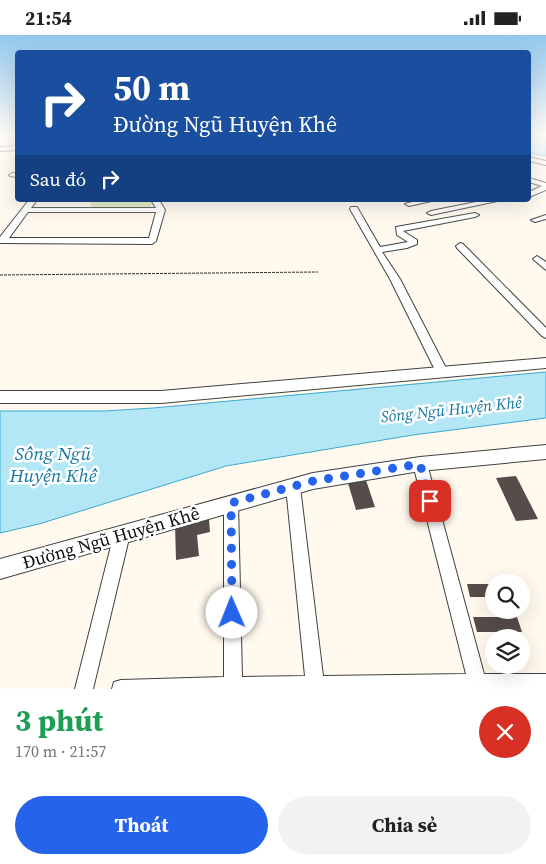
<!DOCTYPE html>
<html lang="vi">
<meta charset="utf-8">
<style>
:root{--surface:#fff;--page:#f2f2f2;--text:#222;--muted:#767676;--accent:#2563eb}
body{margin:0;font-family:"Source Serif 4",serif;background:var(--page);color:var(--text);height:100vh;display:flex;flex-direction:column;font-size:19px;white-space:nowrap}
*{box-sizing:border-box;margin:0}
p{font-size:16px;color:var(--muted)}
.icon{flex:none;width:28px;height:28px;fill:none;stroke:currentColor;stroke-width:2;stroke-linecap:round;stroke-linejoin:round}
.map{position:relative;height:654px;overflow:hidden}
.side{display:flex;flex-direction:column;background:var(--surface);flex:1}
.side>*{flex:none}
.banner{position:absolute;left:15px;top:15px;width:516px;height:152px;border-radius:5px;box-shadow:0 5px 20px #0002;background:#1a4fa0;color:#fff;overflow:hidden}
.controls{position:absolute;left:485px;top:539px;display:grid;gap:10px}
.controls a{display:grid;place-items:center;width:45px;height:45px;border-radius:50%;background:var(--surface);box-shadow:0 5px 20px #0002;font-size:25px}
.pin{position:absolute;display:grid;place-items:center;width:42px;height:42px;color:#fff;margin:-21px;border-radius:10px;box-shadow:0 2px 8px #0006}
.me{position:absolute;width:55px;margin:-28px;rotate:359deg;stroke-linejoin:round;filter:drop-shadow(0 0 4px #0008)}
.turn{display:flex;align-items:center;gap:18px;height:105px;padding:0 15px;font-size:22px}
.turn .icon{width:65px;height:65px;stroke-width:2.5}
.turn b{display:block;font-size:35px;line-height:42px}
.then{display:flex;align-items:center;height:48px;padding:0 15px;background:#0003;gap:10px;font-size:19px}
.round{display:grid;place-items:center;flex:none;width:52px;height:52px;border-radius:26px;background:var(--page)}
.overview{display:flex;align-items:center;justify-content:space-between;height:85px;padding:0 15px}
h1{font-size:30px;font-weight:700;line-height:38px;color:#1e9e55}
.button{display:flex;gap:10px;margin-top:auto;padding:10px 15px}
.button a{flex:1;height:58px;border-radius:30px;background:var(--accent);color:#fff;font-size:20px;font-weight:700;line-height:58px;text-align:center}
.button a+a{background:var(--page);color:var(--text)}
.status{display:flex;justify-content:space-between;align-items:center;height:35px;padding:0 25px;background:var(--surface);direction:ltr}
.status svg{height:14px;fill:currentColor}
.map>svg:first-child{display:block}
.green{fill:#d9e9b8}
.water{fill:#b3e7f6;stroke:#3ba9cd}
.building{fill:#564d4a}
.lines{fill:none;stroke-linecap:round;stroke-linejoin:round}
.minor-casing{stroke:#414141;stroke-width:2}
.tertiary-casing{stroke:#414141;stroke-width:2}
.path{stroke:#303030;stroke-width:1;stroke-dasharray:3 1;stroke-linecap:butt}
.minor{fill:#fff;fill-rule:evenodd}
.tertiary{fill:#fff;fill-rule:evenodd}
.route{stroke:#2563eb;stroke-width:9;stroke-dasharray:0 16.2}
.labels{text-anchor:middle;stroke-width:5;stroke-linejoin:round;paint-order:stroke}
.water-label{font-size:16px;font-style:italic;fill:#17799f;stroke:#fff}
.near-street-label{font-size:18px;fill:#0e0e0e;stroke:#fff}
.near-water-label{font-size:19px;font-style:italic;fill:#17799f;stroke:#fff}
</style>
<div class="status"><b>21:54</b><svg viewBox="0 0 49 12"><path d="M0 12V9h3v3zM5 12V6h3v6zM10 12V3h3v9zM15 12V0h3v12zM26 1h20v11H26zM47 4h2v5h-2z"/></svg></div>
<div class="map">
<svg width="546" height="654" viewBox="0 0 546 654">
<rect width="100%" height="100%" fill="#fff9ee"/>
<!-- green -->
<path class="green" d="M 92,165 L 150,165 L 153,168 L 150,172 L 143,174 L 97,173 L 90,170 Z"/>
<!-- water -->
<path class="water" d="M 529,99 L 546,102 L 546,121 L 529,118 Z
M 546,337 L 546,383 L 413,400 L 226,431 L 39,489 L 0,498 L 0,376 L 104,376 L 153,373 Z"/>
<!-- building -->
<path class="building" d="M 516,441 L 538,484 L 516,486 L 496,443 Z
M 366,445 L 375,472 L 356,475 L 348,448 Z
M 209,484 L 210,497 L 197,500 L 199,521 L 176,525 L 175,490 Z
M 467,549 L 494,549 L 494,562 L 470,562 Z
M 473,582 L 517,582 L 522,597 L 477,597 Z"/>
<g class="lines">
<defs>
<path id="minor" d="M 12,138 L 18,138 L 18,142 L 10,141 L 9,140 Z
M 529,143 L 546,148 L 546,155 L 529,162 L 529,157 L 542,151 L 529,147 Z
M 29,165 L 37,165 L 31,173 L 156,173 L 151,165 L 159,165 L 165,175 L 156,206 L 152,209 L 0,208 L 0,202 ZM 28,177 L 156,177 L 149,203 L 9,203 Z
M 419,165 L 436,165 L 409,171 L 405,169 Z
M 486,165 L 502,165 L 431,180 L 427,178 L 431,176 Z
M 351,172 L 357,172 L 380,212 L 408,207 L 397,200 L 396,192 L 475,178 L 479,180 L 475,182 L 403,196 L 417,205 L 417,209 L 407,213 L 382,217 L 400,244 L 448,337 L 446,340 L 438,340 L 436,337 L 390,244 L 350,174 Z
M 546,180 L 546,184 L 535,187 L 531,185 Z
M 460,208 L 463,209 L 546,293 L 546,303 L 542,301 L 457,213 L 456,211 Z
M 537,221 L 546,227 L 546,235 L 533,224 Z
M 420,423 L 425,425 L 427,429 L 484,639 L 546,639 L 546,654 L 112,654 L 114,647 L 121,645 L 224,642 L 224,468 L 226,463 L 231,461 L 236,463 L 238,468 L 242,642 L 305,641 L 286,452 L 288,448 L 293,446 L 298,448 L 300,452 L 323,641 L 466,639 L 413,429 L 415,425 Z
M 122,492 L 127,494 L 130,499 L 93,654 L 75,654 L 114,499 L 117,494 Z"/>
<path id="tertiary" d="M 18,111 L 18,115 L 0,116 L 0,112 Z
M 529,122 L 546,126 L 546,130 L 529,126 Z
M 546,323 L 546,333 L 161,368 L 0,368 L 0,356 L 161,356 Z
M 546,410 L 546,424 L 420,436 L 313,454 L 0,544 L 0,524 L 313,438 L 420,422 Z"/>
</defs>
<!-- minor casing -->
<use href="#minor" class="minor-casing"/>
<!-- tertiary casing -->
<use href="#tertiary" class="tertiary-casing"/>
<!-- path -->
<path class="path" d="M 115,165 L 134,165
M 0,240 L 318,237"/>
<!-- minor -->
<use href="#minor" class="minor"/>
<!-- tertiary -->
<use href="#tertiary" class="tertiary"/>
</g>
<!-- sky -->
<linearGradient id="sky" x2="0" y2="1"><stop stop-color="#93c8ee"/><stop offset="0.52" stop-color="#fffcf7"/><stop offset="1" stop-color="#fffcf7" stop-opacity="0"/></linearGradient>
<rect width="546" height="191" fill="url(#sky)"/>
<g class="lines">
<!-- route -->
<path class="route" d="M 232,578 L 231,468 L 313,446 L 420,429 L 430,466"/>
</g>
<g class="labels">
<!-- water labels -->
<g class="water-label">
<text transform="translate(451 374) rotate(-6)" y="6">Sông Ngũ Huyện Khê</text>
</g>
<!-- near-street labels -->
<g class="near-street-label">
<text transform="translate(111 503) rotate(-16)" y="6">Đường Ngũ Huyện Khê</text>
</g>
<!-- near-water labels -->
<g class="near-water-label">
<text x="53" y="425">Sông Ngũ<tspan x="53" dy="22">Huyện Khê</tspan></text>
</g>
</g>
</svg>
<div class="controls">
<a><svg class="icon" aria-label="search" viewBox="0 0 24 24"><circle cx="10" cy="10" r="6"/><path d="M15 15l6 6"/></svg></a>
<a><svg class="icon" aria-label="layers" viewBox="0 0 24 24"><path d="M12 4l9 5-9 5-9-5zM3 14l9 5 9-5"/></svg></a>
</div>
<div class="pin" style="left:430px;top:466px;background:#d93025"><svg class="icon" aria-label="arrive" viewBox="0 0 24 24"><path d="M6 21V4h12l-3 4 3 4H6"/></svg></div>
<svg class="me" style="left:232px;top:578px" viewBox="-20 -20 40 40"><circle r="19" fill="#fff"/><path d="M0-13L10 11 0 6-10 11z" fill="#2563eb"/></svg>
<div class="banner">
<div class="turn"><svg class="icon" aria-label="right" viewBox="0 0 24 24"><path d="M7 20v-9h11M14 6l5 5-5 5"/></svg><div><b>50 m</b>Đường Ngũ Huyện Khê</div></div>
<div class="then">Sau đó<svg class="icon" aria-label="right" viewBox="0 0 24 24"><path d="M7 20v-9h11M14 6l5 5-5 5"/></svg></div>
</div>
</div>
<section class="side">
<div class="overview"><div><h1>3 phút</h1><p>170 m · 21:57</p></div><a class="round" style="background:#d93025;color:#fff"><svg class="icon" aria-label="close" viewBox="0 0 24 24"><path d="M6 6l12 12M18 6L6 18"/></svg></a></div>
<div class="button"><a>Thoát</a><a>Chia sẻ</a></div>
</section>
